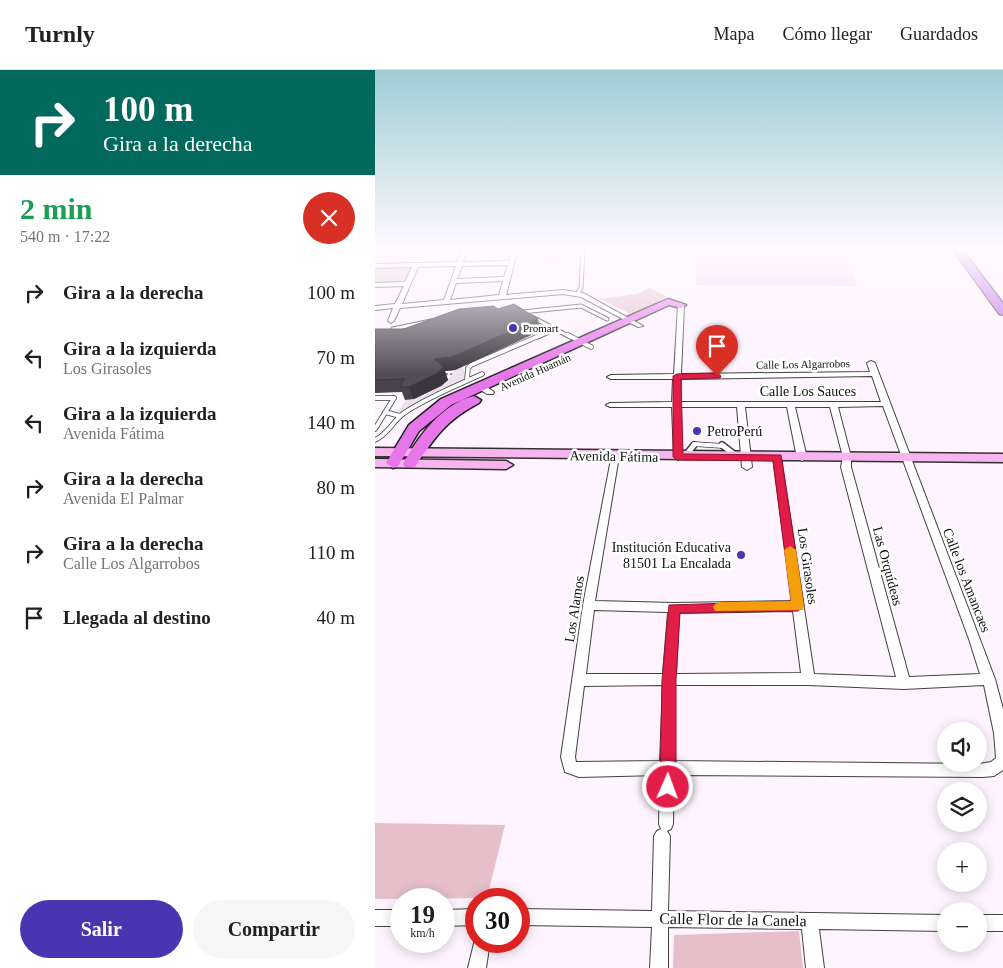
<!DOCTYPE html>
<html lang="es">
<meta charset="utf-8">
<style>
:root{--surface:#fff;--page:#f6f6f6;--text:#202124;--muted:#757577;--line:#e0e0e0;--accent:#4935b2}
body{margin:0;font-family:"Times New Roman",serif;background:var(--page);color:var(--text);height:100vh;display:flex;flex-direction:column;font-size:19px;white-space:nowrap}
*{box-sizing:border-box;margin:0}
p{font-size:16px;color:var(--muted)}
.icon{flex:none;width:28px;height:28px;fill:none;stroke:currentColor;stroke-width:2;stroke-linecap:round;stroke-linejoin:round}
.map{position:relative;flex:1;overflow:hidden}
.drawer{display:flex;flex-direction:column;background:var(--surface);width:375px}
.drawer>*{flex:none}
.banner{background:#00695c;color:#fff;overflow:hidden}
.controls{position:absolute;left:562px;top:652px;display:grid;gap:10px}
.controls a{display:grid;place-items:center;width:50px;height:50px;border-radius:50%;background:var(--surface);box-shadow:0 2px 12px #0003;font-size:25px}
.speed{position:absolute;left:15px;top:818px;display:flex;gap:10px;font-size:25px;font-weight:700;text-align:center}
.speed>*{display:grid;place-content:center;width:65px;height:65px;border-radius:50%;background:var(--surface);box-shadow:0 2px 12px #0003;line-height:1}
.speed small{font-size:12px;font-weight:400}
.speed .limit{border:8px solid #d22;background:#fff;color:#111}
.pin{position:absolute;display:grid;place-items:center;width:42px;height:42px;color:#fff;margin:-51px -21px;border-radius:50% 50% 50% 0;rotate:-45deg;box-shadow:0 0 5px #0007}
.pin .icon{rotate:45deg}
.me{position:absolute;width:55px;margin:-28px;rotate:2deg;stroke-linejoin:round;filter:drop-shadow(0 0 4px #0008)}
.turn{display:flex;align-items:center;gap:18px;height:105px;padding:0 20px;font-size:22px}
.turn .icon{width:65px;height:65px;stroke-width:2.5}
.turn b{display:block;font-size:35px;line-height:42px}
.round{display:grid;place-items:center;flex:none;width:52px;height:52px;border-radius:26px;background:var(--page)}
.head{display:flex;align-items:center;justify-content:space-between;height:85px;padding:0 20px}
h1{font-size:30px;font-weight:800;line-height:38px;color:#1e9e55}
.button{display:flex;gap:10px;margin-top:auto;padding:10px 20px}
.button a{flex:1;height:58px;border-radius:30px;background:var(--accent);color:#fff;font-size:20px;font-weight:800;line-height:58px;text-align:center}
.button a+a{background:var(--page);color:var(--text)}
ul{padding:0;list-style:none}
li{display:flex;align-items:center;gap:15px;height:65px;padding:0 20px}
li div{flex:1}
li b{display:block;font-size:19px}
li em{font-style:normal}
header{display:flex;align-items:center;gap:30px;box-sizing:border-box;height:70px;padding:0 25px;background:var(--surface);border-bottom:1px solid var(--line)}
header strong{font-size:24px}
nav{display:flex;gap:28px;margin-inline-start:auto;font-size:18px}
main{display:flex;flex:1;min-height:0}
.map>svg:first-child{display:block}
.farmland{fill:#f2d5ee}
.green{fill:#e6bfcb}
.pitch{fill:#eed0dd}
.plaza{fill:#eee1ee}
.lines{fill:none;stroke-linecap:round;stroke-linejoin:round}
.lane-far2-casing{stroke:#424242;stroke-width:5}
.lane-far1-casing{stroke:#424242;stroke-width:5.5}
.lane-casing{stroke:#424242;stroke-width:8}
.street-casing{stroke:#424242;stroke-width:2}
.secondary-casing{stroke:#313131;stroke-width:3}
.primary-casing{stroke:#202020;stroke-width:3}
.highway-casing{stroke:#202020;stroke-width:2}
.path{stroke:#313131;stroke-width:1;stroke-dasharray:3 2;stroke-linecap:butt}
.lane-far2{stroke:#fff;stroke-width:3}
.lane-far1{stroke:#fff;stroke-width:4}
.lane{stroke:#fff;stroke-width:5}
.street{fill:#fff;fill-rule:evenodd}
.secondary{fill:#f7b5f0;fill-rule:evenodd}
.primary{fill:#e776eb;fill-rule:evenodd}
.highway{fill:#bc69e6;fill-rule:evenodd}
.wall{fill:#47424b}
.shaded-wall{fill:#3a363d}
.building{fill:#534d57;stroke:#3a363d}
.route{fill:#e11d48;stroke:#92132f}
.slow{fill:#f59e0b}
.poi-dot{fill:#4935b2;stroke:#fff;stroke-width:2}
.labels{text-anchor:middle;stroke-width:5;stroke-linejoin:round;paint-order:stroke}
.far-poi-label{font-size:11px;fill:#0f0f0f;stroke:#fff;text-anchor:start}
.far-street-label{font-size:11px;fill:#0f0f0f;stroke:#fff}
.street-label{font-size:14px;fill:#0f0f0f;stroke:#fff}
.poi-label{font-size:14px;fill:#0f0f0f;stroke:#fff;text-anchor:start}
.near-street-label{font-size:16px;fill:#0f0f0f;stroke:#fff}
</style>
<header>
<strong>Turnly</strong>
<nav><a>Mapa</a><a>Cómo llegar</a><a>Guardados</a></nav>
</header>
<main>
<section class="drawer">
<div class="banner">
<div class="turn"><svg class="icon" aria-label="right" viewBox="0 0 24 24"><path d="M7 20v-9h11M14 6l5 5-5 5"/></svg><div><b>100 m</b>Gira a la derecha</div></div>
</div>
<div class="head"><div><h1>2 min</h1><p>540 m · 17:22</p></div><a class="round" style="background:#d93025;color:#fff"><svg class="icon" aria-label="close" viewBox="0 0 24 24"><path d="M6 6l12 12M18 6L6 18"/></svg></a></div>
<ul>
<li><svg class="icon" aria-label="right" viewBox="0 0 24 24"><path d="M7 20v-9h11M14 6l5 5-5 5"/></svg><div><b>Gira a la derecha</b></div><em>100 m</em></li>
<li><svg class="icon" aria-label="left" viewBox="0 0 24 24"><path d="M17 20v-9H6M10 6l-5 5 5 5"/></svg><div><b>Gira a la izquierda</b><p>Los Girasoles</p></div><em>70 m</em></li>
<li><svg class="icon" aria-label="left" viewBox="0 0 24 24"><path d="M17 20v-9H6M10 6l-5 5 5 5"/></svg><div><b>Gira a la izquierda</b><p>Avenida Fátima</p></div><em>140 m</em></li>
<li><svg class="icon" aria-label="right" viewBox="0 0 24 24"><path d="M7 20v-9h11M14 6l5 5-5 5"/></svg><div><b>Gira a la derecha</b><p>Avenida El Palmar</p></div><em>80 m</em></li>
<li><svg class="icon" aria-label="right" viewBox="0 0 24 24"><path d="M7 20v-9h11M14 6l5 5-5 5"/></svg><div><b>Gira a la derecha</b><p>Calle Los Algarrobos</p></div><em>110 m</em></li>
<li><svg class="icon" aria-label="arrive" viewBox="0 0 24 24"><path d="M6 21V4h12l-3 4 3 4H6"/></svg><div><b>Llegada al destino</b></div><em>40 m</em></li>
</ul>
<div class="button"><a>Salir</a><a>Compartir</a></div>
</section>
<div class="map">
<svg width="628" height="898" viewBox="0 0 628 898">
<rect width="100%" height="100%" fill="#fef3fe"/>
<!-- farmland -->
<path class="farmland" d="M 322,179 L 467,179 L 482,216 L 321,215 Z"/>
<!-- green -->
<path class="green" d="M 37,197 L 29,211 L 0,213 L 0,198 Z
M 274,218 L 291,226 L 277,236 L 258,245 L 225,229 L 262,224 Z
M 0,753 L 130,755 L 112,828 L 0,829 Z
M 424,861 L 428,898 L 298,898 L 299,865 Z"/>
<!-- pitch -->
<path class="pitch" d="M 204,179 L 203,188 L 164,190 L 165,181 Z"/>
<!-- plaza -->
<path class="plaza" d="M 87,297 L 91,306 L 89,309 L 50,327 L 27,342 L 16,341 L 25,339 L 30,330 L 39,329 L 54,323 L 73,310 L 80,300 Z"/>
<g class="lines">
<defs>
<path id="lane-far2" d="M 203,223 L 206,218 L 208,179
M 147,242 L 206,236 L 232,249
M 157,247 L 195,267
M 18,259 L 56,251
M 163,267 L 181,259"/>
<path id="lane-far1" d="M 193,265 L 216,277
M 92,310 L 93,298 L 96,295 L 166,265
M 0,328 L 19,328
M 10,342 L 25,346
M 0,359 L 19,328
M 0,370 C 13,364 18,351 29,343 C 53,327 81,316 107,304
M 318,376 L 319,374 L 348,376"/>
<path id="lane" d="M 347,375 L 360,385
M 311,385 L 319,375"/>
<path id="street" d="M 0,179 L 17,179 L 14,181 L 0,181 Z
M 87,179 L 93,179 L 88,192 L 134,191 L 137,179 L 143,179 L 131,225 L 188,220 L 208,223 L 268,256 L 263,257 L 206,227 L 188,224 L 25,238 L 19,251 L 16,253 L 13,251 L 18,238 L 0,240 L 0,236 L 20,234 L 29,216 L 0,217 L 0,213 L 30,212 L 37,197 L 0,198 L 0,194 L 82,192 ZM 133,195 L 129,207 L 82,209 L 87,196 ZM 81,196 L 69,230 L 27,234 L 43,197 ZM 128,211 L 124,225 L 75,230 L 81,213 Z
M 306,233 L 309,235 L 306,304 L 495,302 L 492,293 L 496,291 L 500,293 L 620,609 L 628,639 L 628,700 L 619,706 L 608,707 L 299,705 L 298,754 L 296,759 L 292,761 L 295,766 L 293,841 L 571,845 L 571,861 L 444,859 L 449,898 L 431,898 L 427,859 L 293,857 L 293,898 L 275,898 L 277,857 L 144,855 L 144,839 L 277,841 L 279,766 L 282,761 L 286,759 L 284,754 L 285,705 L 204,707 L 190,702 L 186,687 L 208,535 L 237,384 L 243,384 L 244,386 L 220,531 L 299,533 L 417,531 L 398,387 L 402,384 L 406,387 L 439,604 L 521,607 L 466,397 L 468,387 L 455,337 L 420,337 L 432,388 L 427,391 L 422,388 L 412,337 L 370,337 L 377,397 L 372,400 L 367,397 L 362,337 L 305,337 L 307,387 L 303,390 L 299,387 L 297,337 L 235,337 L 231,335 L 235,333 L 297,332 L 298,309 L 236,309 L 232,307 L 236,305 L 299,304 L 303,235 ZM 497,306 L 506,332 L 305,332 L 306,309 ZM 508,336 L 594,569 L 605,604 L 534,607 L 476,397 L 476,387 L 463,337 ZM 219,540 L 293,542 L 288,604 L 211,604 ZM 418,541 L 426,603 L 301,604 L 304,543 ZM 288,615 L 285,691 L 201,692 L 200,687 L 209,616 ZM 300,615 L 433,615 L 529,619 L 609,615 L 619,663 L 621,688 L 616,692 L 604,694 L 299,691 Z
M 102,314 L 108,314 L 119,322 L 118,324 L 112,324 L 102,318 Z
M 101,839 L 101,855 L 69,856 L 69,840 Z
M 0,840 L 26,840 L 26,856 L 0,856 Z
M 604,845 L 628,845 L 628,861 L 604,861 Z
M 101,865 L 101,871 L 115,871 L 111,898 L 93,898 Z"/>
<path id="secondary" d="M 0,378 L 628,384 L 628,392 L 0,386 Z
M 0,389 L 131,391 L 138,395 L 131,399 L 0,397 Z"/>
<path id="primary" d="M 293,229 L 311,235 L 306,238 L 294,235 L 76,335 L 44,361 L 23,396 L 18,398 L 11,393 L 34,355 L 66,329 Z
M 99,326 L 106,330 L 104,333 C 71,350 59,368 40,397 L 30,397 L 28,394 C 43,367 66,334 99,326 Z"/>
<path id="highway" d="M 577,179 L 587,179 L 628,233 L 628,245 L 624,244 Z"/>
</defs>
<!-- lane-far2 casing -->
<use href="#lane-far2" class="lane-far2-casing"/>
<!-- lane-far1 casing -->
<use href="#lane-far1" class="lane-far1-casing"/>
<!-- lane casing -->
<use href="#lane" class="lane-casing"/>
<!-- street casing -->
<use href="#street" class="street-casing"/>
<!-- secondary casing -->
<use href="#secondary" class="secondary-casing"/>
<!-- primary casing -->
<use href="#primary" class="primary-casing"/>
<!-- highway casing -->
<use href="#highway" class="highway-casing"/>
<!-- path -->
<path class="path" d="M 70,304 L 77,304"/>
<!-- lane-far2 -->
<use href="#lane-far2" class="lane-far2"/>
<!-- lane-far1 -->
<use href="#lane-far1" class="lane-far1"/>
<!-- lane -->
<use href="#lane" class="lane"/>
<!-- street -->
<use href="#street" class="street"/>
<!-- secondary -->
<use href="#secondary" class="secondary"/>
<!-- primary -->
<use href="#primary" class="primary"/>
<!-- highway -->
<use href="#highway" class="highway"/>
</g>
<!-- wall -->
<path class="wall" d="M 0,259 L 165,261 L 80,300 L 70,301 L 73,310 L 66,316 L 39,329 L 30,330 L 27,322 L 0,323 Z"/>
<!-- shaded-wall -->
<path class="shaded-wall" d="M 163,249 L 165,261 L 80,300 L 70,301 L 73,310 L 66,316 L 39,329 L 34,317 L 59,289 Z"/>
<!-- building -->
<path class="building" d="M 139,234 L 163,249 L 77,287 L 59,289 L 69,297 L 61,304 L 34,317 L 25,317 L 29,309 L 0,310 L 0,259 L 29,259 L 84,239 L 119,236 L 123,239 Z"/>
<!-- sky -->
<linearGradient id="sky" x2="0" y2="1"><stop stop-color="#9fccd6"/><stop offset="0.59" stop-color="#fffaff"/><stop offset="1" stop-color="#fffaff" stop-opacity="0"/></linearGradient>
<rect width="628" height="304" fill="url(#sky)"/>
<!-- route -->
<path class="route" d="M 342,303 L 346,306 L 345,308 L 306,309 L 308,384 L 406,385 L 429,536 L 423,541 L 305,543 L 301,610 L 301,717 L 299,723 L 293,725 L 287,723 L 285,717 L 287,610 L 294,535 L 416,531 L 398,391 L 303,390 L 298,387 L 298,306 L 302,304 Z"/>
<!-- slow -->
<path class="slow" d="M 415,476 L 421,480 L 429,536 L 428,540 L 340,541 L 338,537 L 340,534 L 345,532 L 416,531 L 409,480 Z"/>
<!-- markers -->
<g class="poi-dot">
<circle cx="138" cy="258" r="5"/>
<circle cx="322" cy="361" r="5"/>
<circle cx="366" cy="485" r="5"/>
</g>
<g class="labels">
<!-- far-poi labels -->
<g class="far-poi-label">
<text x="148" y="262">Promart</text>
</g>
<!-- far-street labels -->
<g class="far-street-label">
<text transform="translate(428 294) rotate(-1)" y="4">Calle Los Algarrobos</text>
<text transform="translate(160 302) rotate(-24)" y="4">Avenida Huamán</text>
</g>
<!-- street labels -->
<g class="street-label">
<text x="433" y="326">Calle Los Sauces</text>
<text transform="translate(239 386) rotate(1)" y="5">Avenida Fátima</text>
<text transform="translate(433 496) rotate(82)" y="5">Los Girasoles</text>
<text transform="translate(513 496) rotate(75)" y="5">Las Orquídeas</text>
<text transform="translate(592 510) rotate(69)" y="5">Calle los Amancaes</text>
<text transform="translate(199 539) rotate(-81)" y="5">Los Alamos</text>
</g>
<!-- poi labels -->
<g class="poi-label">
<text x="332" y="366">PetroPerú</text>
<text x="356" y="482" text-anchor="end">Institución Educativa<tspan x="356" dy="16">81501 La Encalada</tspan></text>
</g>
<!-- near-street labels -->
<g class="near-street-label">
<text transform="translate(358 849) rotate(1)" y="6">Calle Flor de la Canela</text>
</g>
</g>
</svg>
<div class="controls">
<a><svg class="icon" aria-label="sound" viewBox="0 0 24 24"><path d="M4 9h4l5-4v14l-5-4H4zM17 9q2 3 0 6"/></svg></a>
<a><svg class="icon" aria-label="layers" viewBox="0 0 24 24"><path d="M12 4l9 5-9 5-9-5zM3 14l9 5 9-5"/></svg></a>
<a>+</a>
<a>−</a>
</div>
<div class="speed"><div>19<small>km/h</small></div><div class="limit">30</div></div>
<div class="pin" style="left:342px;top:306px;background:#d93025"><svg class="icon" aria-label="arrive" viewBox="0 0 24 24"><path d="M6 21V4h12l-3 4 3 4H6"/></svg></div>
<svg class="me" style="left:293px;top:717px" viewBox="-20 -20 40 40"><circle r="17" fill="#e11d48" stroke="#fff" stroke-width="3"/><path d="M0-11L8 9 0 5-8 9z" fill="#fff"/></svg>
</div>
</main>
